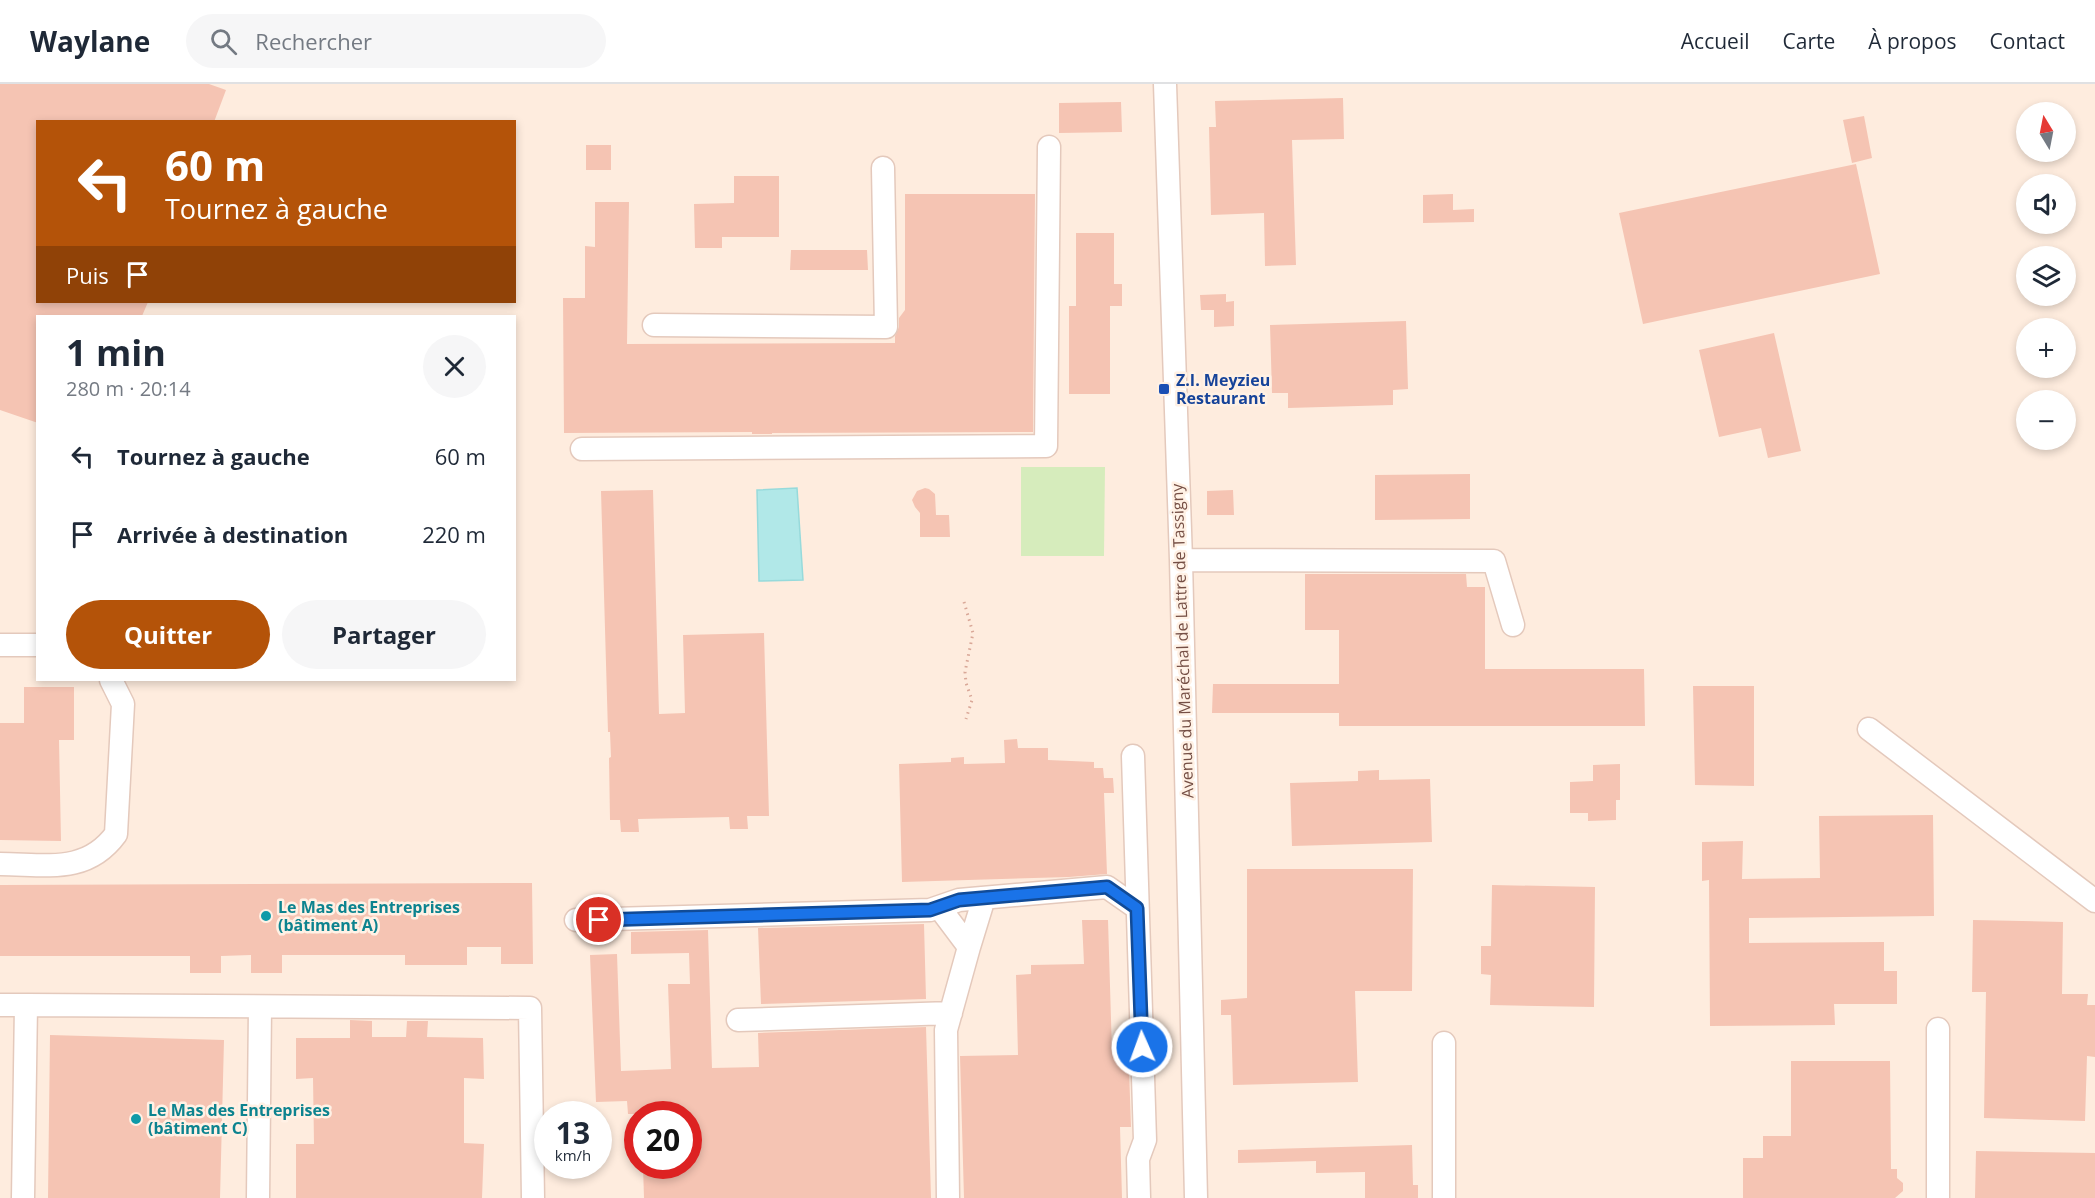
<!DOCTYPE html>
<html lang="fr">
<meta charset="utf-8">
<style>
:root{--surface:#fff;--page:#f6f6f7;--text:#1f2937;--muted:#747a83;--line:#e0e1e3;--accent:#b45309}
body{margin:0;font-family:"Open Sans",sans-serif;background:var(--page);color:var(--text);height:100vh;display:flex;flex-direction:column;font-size:22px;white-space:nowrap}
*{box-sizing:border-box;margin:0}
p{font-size:20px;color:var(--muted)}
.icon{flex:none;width:33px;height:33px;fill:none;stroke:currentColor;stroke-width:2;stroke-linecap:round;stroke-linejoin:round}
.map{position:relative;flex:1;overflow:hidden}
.sheet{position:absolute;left:36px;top:231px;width:480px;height:366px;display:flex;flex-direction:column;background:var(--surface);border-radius:0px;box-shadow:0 3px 9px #0003}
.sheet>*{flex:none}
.top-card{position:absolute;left:36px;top:36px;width:480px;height:183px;border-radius:0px;box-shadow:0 3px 9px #0003;background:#b45309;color:#fff;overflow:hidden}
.needle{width:39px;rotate:350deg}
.fabs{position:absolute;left:2016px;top:18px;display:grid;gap:12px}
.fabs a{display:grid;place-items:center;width:60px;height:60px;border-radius:50%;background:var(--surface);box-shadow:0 3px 9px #0003;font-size:30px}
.speed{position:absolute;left:534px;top:1017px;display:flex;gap:12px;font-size:30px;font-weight:700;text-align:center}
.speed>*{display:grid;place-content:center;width:78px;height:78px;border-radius:50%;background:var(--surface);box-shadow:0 3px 9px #0003;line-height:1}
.speed small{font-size:15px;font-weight:400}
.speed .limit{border:9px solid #d22;background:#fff;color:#111}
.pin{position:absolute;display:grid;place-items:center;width:51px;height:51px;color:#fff;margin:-26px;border:3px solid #fff;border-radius:50%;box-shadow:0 2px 6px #0007}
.me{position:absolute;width:66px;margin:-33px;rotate:358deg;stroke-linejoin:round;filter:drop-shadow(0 0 4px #0008)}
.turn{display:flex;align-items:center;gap:21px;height:126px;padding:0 30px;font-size:27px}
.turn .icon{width:78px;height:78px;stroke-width:2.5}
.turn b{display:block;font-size:42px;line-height:51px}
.then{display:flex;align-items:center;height:57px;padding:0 30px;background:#0003;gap:12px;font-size:22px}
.round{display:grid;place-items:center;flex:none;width:63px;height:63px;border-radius:32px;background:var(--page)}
.head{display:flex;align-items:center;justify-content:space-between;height:102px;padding:0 30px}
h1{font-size:36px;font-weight:700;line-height:45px}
.action{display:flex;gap:12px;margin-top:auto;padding:12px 30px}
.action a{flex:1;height:69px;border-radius:36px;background:var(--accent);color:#fff;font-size:24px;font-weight:700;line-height:69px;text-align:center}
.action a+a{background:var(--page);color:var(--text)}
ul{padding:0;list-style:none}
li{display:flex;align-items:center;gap:18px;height:78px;padding:0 30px}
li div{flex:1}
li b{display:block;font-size:22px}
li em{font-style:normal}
header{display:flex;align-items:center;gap:36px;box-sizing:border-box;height:84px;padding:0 30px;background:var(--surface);border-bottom:2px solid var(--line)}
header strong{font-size:28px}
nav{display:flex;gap:33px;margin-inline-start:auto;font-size:21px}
.search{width:420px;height:54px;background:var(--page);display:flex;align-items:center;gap:15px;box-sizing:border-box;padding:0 21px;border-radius:33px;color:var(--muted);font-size:22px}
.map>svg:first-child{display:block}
.green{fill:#d6ecbc}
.water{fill:#b1e8e8;stroke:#97dadb;stroke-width:1.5}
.building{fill:#f5c4b3}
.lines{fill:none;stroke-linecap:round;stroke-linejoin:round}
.minor-casing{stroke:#e4c9bc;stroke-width:25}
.path{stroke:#d9a797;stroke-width:3;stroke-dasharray:1.5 4.5;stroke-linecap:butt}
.minor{stroke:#fff;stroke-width:22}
.route-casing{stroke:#114b97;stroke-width:15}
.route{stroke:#1a73e8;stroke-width:10}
.transit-dot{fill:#1a4fb4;stroke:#fff1e5;stroke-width:2}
.culture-dot{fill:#0f9aa8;stroke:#fff1e5;stroke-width:2}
.labels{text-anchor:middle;stroke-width:5;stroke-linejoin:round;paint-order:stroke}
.transit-label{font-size:16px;font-weight:bold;fill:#164399;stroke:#fff1e5;text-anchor:start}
.street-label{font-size:16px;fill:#754f45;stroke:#fff1e5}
.culture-label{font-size:16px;font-weight:bold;fill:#0d838f;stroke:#fff1e5;text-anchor:start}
</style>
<header>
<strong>Waylane</strong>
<div class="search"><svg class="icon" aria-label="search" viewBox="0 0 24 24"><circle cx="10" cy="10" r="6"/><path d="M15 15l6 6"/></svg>Rechercher</div>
<nav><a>Accueil</a><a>Carte</a><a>À propos</a><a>Contact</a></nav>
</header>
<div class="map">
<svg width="2095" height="1114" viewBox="0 0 2095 1114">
<rect width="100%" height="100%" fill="#feecde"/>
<!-- green -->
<path class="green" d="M 1021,383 L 1105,383 L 1104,472 L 1021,472 Z"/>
<!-- water -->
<path class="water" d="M 797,404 L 803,496 L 759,497 L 757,406 Z"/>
<!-- building -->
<path class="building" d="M 0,0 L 209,0 L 226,6 L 214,38 L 38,38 L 38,218 L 148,218 L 142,232 L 38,232 L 38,339 L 0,326 Z
M 1343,14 L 1344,55 L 1292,56 L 1296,181 L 1265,182 L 1264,129 L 1211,131 L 1209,43 L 1216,43 L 1215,17 Z
M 1121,18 L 1122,48 L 1059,49 L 1059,19 Z
M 1864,32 L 1872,74 L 1852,79 L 1843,36 Z
M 586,61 L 611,61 L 611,86 L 586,86 Z
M 1856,80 L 1880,190 L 1643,240 L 1619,129 Z
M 734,92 L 779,92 L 779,153 L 722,153 L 722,164 L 695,164 L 694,120 L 734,119 Z
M 905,110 L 1035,110 L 1033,348 L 772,349 L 772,350 L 752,350 L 752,348 L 564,349 L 563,214 L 585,214 L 585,162 L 595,163 L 595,118 L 629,118 L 627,260 L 895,259 L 895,252 L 899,243 L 899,234 L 905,226 Z
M 1453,110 L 1453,126 L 1474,125 L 1474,138 L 1423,139 L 1423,111 Z
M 1076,149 L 1114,149 L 1114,200 L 1122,200 L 1122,222 L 1110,222 L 1110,310 L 1069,310 L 1069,222 L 1076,222 Z
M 791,166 L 867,166 L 868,186 L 790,186 Z
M 1226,210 L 1226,218 L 1234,217 L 1234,242 L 1214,243 L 1214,226 L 1201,226 L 1200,211 Z
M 1406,237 L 1408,305 L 1393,306 L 1393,321 L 1288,324 L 1288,309 L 1272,309 L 1270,241 Z
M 1774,249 L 1801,367 L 1768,374 L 1761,344 L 1719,353 L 1699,266 Z
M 1470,390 L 1470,435 L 1375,436 L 1375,391 Z
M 925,404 L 929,405 L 935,410 L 936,431 L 949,431 L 950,453 L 920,453 L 920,429 L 915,423 L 912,416 L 917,407 Z
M 653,406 L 659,630 L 685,629 L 683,551 L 764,549 L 769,732 L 747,732 L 748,745 L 730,745 L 729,733 L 638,735 L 639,748 L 621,748 L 620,736 L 610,736 L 609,674 L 611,673 L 610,648 L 608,648 L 601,407 Z
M 1233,406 L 1234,431 L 1207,431 L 1207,407 Z
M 1305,490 L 1466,490 L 1467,503 L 1485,503 L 1485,585 L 1644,585 L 1645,642 L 1339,642 L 1339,629 L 1212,629 L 1213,600 L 1339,600 L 1339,546 L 1305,546 Z
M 1693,602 L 1754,602 L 1754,702 L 1695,701 Z
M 24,603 L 74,603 L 74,656 L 59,656 L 61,757 L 0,756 L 0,639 L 24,639 Z
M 1017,655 L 1018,664 L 1048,664 L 1048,676 L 1094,678 L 1094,684 L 1103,684 L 1104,694 L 1113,694 L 1114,709 L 1104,709 L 1107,790 L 1069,793 L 902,798 L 899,680 L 951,678 L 951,674 L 964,673 L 964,680 L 1005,679 L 1004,656 Z
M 1620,680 L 1620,716 L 1616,716 L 1616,736 L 1588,737 L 1588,729 L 1570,729 L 1570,698 L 1593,697 L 1593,681 Z
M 1379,686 L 1379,696 L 1430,695 L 1432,758 L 1292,762 L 1290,699 L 1358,697 L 1358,687 Z
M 1933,731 L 1934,832 L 1749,834 L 1749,859 L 1884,858 L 1884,887 L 1897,887 L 1897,920 L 1834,920 L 1835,941 L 1710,942 L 1709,796 L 1702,797 L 1702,758 L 1743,757 L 1742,795 L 1820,794 L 1819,732 Z
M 1247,785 L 1413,785 L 1412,907 L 1355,907 L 1358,998 L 1233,1001 L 1231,931 L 1221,931 L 1221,916 L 1247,914 Z
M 532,799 L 533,880 L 501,880 L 501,863 L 467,863 L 467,881 L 405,881 L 405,871 L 282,871 L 282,889 L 251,889 L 251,871 L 221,872 L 221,889 L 190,889 L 190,872 L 0,872 L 0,801 Z
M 1492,801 L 1595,803 L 1594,923 L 1490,921 L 1491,891 L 1481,890 L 1481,862 L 1491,862 Z
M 1082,836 L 1108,836 L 1112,968 L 1124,968 L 1125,985 L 1129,985 L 1131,1043 L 1120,1043 L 1122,1114 L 964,1114 L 960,972 L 1018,971 L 1016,891 L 1031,890 L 1031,881 L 1084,880 Z
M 1973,836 L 2063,838 L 2062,910 L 2088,910 L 2087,921 L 2095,921 L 2095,973 L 2087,972 L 2085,1037 L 1984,1034 L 1986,908 L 1972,908 Z
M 924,840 L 926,915 L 761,920 L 758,844 Z
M 708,846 L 712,984 L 759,983 L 758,949 L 926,943 L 931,1114 L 644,1114 L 643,1082 L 688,1082 L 688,1030 L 628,1030 L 627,1017 L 596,1018 L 590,871 L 617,870 L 621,987 L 671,985 L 668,900 L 690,900 L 689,869 L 631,870 L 631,848 Z
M 350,936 L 372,937 L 372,953 L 406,953 L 407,937 L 428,937 L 427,953 L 483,954 L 484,995 L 464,994 L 464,1059 L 484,1060 L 482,1114 L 296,1114 L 296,1060 L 314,1060 L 313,994 L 296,995 L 296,954 L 350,954 Z
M 50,951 L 224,956 L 220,1114 L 48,1114 Z
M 1791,977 L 1890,977 L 1891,1085 L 1897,1085 L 1897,1094 L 1903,1099 L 1903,1107 L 1895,1114 L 1743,1114 L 1743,1074 L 1763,1074 L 1763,1052 L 1791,1052 Z
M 1412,1061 L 1413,1101 L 1418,1101 L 1418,1114 L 1365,1114 L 1365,1088 L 1316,1089 L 1316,1077 L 1238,1079 L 1238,1066 Z
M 1976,1067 L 2095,1069 L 2095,1114 L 1975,1114 Z"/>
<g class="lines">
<defs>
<path id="minor" d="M 1165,0 L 1181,476 L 1196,1114
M 654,241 L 886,243 L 883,84
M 582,365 L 1046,362 L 1049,63
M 1181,476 L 1494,477 L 1513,541
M 0,561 L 38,561
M 1869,645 L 2095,817
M 1133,672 L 1145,1056 L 1138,1075 L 1139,1114
M 0,780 C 45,780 86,791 116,750 L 123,620 L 111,596
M 939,823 L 969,863 L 984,814
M 576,836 L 930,826 L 959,816 L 1107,803 L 1137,824
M 0,921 L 26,921
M 738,936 L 951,929
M 1444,959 L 1444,1114
M 23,1114 L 26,921 L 530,924 L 533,1114
M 258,1114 L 260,923
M 948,1114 L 946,946 L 969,863
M 1938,1114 L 1938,945"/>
</defs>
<!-- minor casing -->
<use href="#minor" class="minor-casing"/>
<!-- path -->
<path class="path" d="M 964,518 L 973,549 L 965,588 L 966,599 L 972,616 L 966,635"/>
<!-- minor -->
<use href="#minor" class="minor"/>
</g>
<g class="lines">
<defs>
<path id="route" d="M 599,836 L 930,826 L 959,816 L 1107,803 L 1137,824 L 1142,963"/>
</defs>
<!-- route casing -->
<use href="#route" class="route-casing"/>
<!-- route -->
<use href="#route" class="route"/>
</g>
<!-- markers -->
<rect class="transit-dot" x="1158" y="299" width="12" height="12" rx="3"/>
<g class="culture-dot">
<circle cx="266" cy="832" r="6"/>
<circle cx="136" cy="1035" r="6"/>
</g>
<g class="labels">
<!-- transit labels -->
<g class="transit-label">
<text x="1176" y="302">Z.I. Meyzieu<tspan x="1176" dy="18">Restaurant</tspan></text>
</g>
<!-- street labels -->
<g class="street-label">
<text transform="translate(1182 557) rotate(-92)" y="6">Avenue du Maréchal de Lattre de Tassigny</text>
</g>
<!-- culture labels -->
<g class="culture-label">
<text x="278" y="829">Le Mas des Entreprises<tspan x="278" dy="18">(bâtiment A)</tspan></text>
<text x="148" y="1032">Le Mas des Entreprises<tspan x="148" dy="18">(bâtiment C)</tspan></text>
</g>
</g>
</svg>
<div class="fabs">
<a><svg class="needle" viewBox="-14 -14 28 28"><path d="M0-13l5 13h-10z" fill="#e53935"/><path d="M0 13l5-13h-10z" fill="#747a83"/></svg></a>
<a><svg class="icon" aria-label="sound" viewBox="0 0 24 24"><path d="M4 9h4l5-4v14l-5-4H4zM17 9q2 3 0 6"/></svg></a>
<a><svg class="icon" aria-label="layers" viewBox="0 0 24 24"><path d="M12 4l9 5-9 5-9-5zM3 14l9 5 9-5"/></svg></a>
<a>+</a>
<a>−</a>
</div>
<div class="speed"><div>13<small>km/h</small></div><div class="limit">20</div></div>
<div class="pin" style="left:599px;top:836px;background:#d93025"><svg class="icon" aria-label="arrive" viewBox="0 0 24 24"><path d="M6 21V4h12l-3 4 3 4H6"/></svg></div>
<svg class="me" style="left:1142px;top:963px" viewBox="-20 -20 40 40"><circle r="17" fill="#1a73e8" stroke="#fff" stroke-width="3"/><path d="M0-11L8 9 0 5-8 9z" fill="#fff"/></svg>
<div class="top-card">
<div class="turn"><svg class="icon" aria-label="left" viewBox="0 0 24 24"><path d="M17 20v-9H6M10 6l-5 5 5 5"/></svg><div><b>60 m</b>Tournez à gauche</div></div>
<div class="then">Puis<svg class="icon" aria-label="arrive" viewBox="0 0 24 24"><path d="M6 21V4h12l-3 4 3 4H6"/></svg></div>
</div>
<section class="sheet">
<div class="head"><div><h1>1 min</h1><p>280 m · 20:14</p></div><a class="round"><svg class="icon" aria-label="close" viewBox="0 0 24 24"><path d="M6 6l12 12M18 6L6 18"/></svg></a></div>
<ul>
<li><svg class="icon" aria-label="left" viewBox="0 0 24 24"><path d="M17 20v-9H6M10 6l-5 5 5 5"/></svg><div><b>Tournez à gauche</b></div><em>60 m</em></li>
<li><svg class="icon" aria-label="arrive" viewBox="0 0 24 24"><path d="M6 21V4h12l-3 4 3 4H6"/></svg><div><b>Arrivée à destination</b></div><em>220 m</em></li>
</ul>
<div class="action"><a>Quitter</a><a>Partager</a></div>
</section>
</div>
